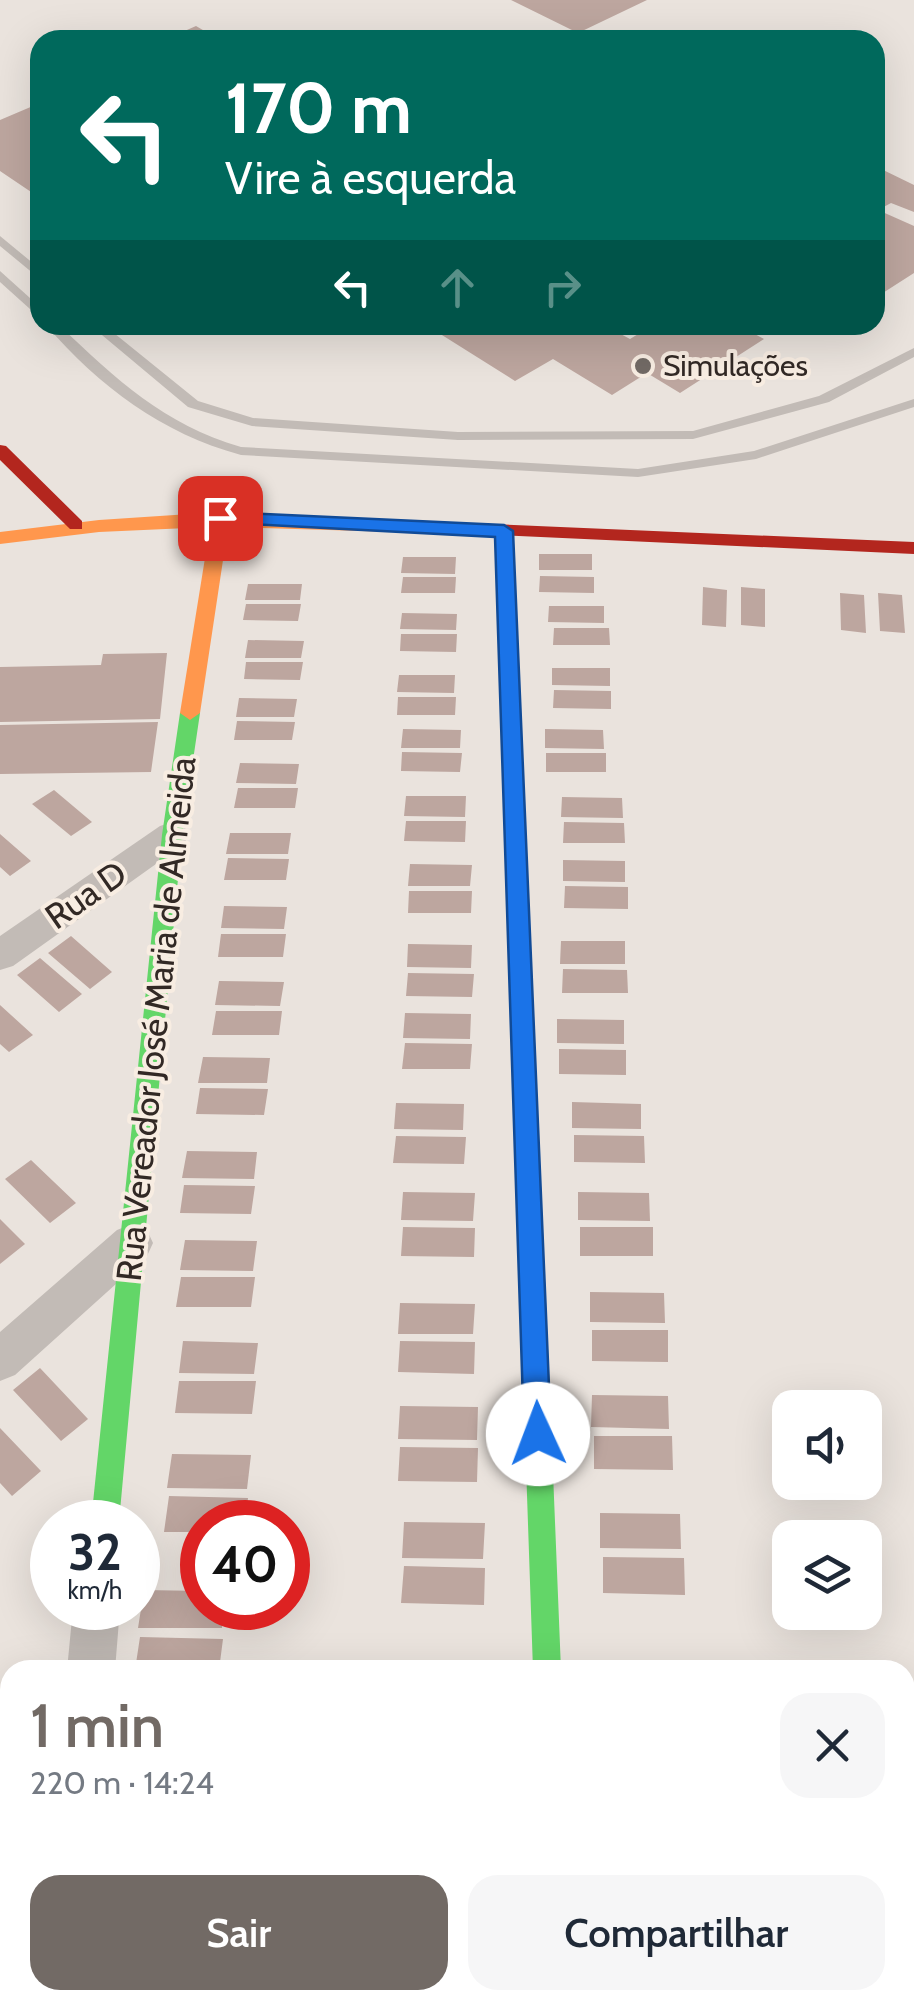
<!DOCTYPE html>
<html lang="pt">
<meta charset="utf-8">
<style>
:root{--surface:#fff;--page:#f6f6f7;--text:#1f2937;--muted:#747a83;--accent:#726a65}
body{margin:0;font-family:Cabin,sans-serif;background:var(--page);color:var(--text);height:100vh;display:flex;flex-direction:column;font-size:38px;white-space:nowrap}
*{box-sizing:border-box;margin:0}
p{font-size:32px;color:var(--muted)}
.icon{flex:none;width:55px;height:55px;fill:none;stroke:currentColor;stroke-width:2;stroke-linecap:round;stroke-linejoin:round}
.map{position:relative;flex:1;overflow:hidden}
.sheet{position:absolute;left:0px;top:1660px;width:915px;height:350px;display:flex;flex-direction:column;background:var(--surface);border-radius:30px 30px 0 0;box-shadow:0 10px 40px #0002}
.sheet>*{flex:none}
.hud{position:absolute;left:30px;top:30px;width:855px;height:305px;border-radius:30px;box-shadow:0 10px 40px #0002;background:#00695c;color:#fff;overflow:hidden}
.controls{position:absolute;left:772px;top:1390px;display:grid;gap:20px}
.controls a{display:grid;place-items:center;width:110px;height:110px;border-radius:20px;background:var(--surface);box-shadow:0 10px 40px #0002;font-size:50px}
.speed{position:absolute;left:30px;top:1500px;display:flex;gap:20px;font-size:50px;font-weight:700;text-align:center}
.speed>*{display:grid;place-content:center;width:130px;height:130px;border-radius:50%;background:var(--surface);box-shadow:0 10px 40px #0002;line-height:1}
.speed small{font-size:25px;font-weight:400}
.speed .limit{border:15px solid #d22;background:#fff;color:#111}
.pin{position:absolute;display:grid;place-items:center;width:85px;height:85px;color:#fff;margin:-42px;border-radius:20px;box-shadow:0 5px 15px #0006}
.me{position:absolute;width:110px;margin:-55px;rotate:358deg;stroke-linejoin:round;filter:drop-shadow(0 0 8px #0008)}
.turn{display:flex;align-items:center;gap:35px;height:210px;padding:0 30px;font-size:45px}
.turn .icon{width:130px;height:130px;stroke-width:2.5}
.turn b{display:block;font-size:70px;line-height:85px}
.lanes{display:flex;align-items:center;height:95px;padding:0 30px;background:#0003;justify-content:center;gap:50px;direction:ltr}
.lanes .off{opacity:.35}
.round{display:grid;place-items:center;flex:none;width:105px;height:105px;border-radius:30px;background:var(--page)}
.overview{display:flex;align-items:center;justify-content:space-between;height:170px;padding:0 30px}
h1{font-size:60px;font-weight:600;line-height:75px;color:var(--accent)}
.button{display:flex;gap:20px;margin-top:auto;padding:20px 30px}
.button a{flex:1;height:115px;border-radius:30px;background:var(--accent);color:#fff;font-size:40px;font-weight:600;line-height:115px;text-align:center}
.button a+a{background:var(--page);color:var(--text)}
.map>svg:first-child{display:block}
.building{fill:#bda69f}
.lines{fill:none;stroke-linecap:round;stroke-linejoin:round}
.lane{fill:#c2bbb6;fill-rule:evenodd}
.street{fill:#c2bbb6;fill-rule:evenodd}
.fast{fill:#63d668;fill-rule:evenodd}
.slow{fill:#ff974d;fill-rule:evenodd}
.jam{fill:#b3261e;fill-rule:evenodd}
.route{fill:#1a73e8;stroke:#114b97;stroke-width:2.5}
.poi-dot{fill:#726a65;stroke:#f8ede2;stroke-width:4}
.labels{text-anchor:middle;stroke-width:8;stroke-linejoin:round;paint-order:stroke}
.far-poi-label{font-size:30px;fill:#322925;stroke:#f8ede2;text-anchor:start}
.street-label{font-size:35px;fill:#322925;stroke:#f8ede2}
</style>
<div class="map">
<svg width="914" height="2010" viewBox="0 0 914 2010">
<rect width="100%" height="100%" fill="#eae3dd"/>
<!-- building -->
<path class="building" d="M 511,0 L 647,0 L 578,33 Z
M 196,26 L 220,40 L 164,40 Z
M 40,103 L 40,198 L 0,171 L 0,120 Z
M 875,166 L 914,185 L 914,212 L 891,203 L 878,210 L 914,226 L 914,273 L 875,298 Z
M 426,325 L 566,325 L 580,334 L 595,325 L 628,325 L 617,332 L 630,339 L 653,325 L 738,325 L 764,339 L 680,393 L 647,373 L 612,395 L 553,359 L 515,381 Z
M 539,554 L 592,554 L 592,570 L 539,570 Z
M 403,557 L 456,557 L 455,574 L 401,573 Z
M 540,576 L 594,577 L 594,593 L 539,592 Z
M 403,577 L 456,577 L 455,593 L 401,593 Z
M 248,584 L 302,584 L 300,600 L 245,600 Z
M 703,587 L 727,590 L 726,627 L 702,625 Z
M 741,587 L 765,589 L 765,627 L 741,625 Z
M 840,593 L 864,595 L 866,633 L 841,630 Z
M 878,593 L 902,595 L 905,633 L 880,631 Z
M 246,604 L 301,604 L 298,621 L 243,620 Z
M 549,606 L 604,606 L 604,623 L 548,622 Z
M 402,613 L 457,614 L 456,630 L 400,629 Z
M 554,628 L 609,628 L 610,645 L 553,645 Z
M 401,634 L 457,634 L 456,652 L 400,651 Z
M 248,640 L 304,641 L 301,658 L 245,658 Z
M 167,653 L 160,719 L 0,722 L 0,667 L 101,665 L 103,654 Z
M 246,662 L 303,662 L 300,680 L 244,679 Z
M 552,668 L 610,668 L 610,686 L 552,685 Z
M 399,675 L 455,675 L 454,693 L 397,692 Z
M 554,690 L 611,691 L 611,709 L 553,708 Z
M 398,697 L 456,697 L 455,715 L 397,715 Z
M 239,698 L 297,699 L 294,717 L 236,717 Z
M 237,721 L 295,722 L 292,740 L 234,740 Z
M 158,722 L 151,772 L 0,774 L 0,725 Z
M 403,729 L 461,730 L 460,748 L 401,748 Z
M 545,729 L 603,730 L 604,749 L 545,748 Z
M 402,752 L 462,753 L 460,772 L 401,771 Z
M 546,753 L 606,753 L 606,772 L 546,772 Z
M 240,763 L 299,764 L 296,784 L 236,783 Z
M 238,788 L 298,788 L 295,808 L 234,808 Z
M 54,790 L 92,822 L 71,836 L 32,804 Z
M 406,796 L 466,796 L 465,817 L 404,816 Z
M 562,797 L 622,798 L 623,818 L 561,817 Z
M 406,821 L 466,821 L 465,842 L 404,841 Z
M 564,822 L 624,823 L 625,843 L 563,843 Z
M 230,833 L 291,833 L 288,854 L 226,854 Z
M 0,834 L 31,861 L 10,876 L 0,867 Z
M 228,858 L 289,859 L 286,880 L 224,880 Z
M 563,860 L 625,861 L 625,882 L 563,881 Z
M 410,864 L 472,865 L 470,886 L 408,886 Z
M 565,886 L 628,887 L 628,909 L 564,908 Z
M 409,891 L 472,891 L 471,913 L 408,913 Z
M 224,906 L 287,907 L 284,929 L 221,928 Z
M 221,934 L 286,934 L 283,957 L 218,957 Z
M 71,936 L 112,972 L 90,989 L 48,953 Z
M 561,941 L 625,941 L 625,964 L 560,964 Z
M 408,944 L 472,945 L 471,968 L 407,967 Z
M 40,958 L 82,994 L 59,1012 L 17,975 Z
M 563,969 L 627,970 L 628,993 L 562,993 Z
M 408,973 L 474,974 L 472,997 L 406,996 Z
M 219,981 L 284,982 L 280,1006 L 215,1005 Z
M 0,1005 L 33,1035 L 9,1052 L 0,1044 Z
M 216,1011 L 282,1011 L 279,1035 L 212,1035 Z
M 405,1013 L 471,1014 L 470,1039 L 403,1038 Z
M 557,1019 L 624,1020 L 624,1044 L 557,1043 Z
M 405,1043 L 472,1044 L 470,1069 L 402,1069 Z
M 559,1049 L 626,1050 L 626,1075 L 559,1074 Z
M 203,1057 L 270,1058 L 267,1083 L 198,1083 Z
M 200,1088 L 268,1089 L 264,1115 L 196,1114 Z
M 572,1102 L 641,1104 L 641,1129 L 572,1128 Z
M 396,1103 L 464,1104 L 463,1130 L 394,1129 Z
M 574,1135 L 644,1136 L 645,1163 L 574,1162 Z
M 396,1136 L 466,1137 L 464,1164 L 393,1163 Z
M 187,1151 L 257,1152 L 254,1179 L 182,1178 Z
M 31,1160 L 76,1203 L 50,1223 L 5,1179 Z
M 184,1185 L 255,1186 L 251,1214 L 180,1213 Z
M 403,1192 L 475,1193 L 473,1221 L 401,1220 Z
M 578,1192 L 649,1193 L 650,1221 L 578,1220 Z
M 0,1219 L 25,1244 L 0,1264 Z
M 403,1227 L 475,1228 L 474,1257 L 401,1256 Z
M 580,1227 L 653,1227 L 653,1256 L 580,1256 Z
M 185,1240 L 257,1241 L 253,1271 L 180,1270 Z
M 181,1277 L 255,1277 L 251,1307 L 176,1307 Z
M 590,1292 L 664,1293 L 665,1323 L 590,1322 Z
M 400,1303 L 475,1304 L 473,1334 L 398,1334 Z
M 592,1330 L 668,1330 L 668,1362 L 592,1361 Z
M 183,1341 L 258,1343 L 254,1374 L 179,1373 Z
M 400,1341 L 475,1342 L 474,1374 L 398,1372 Z
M 40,1368 L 88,1419 L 61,1441 L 13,1390 Z
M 179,1381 L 256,1381 L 252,1414 L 175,1413 Z
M 592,1395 L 668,1396 L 669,1429 L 591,1427 Z
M 400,1406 L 478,1407 L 477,1440 L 398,1439 Z
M 0,1428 L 41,1471 L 12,1496 L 0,1483 Z
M 594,1436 L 672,1436 L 673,1470 L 594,1469 Z
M 400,1447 L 478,1448 L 477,1482 L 398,1481 Z
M 172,1454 L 251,1455 L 247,1489 L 167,1488 Z
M 169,1496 L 248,1498 L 245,1522 L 202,1522 L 202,1532 L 164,1532 Z
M 600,1513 L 680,1514 L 681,1549 L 600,1548 Z
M 404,1522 L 485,1523 L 483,1559 L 402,1558 Z
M 603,1557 L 684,1558 L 685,1595 L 603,1593 Z
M 404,1566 L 485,1568 L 484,1605 L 401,1603 Z
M 144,1590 L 202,1591 L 202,1608 L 224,1608 L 222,1628 L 138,1628 Z
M 140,1637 L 223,1639 L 219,1670 L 135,1670 Z"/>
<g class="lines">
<!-- lane -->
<path class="lane" d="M 0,236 L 40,269 L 40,279 L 0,246 Z
M 0,271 L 40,307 L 40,318 L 0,282 Z
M 46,325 L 59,325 C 117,380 163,424 241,447 L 638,469 L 754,451 L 914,399 L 914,407 L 756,459 L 638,477 L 241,455 C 161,433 100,387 46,325 Z
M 90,325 L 104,325 L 198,401 L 253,418 L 458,432 L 693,431 L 819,396 L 914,348 L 914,357 L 829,402 L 693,439 L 458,440 L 252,426 L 188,407 Z"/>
<!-- street -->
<path class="street" d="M 172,822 L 184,826 L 189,835 L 184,844 L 13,966 L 0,970 L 0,936 L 160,826 Z
M 132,1224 L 147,1230 L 153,1243 L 147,1256 L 15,1375 L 0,1381 L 0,1332 L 117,1230 Z
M 73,1608 L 120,1608 L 115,1670 L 67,1670 Z
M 31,2000 L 85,2000 L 84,2010 L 30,2010 Z
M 534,2000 L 588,2000 L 588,2010 L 534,2010 Z"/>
<!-- fast -->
<path class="fast" d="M 190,706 L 200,713 L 182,835 L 119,1522 L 91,1522 L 162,835 L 180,713 Z
M 535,1337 L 544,1340 L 548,1349 L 561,1670 L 533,1670 L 522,1349 L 526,1340 Z"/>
<!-- slow -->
<path class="slow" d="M 220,512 L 395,520 L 404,526 L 395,532 L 228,527 L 200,713 L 190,720 L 180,713 L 210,527 L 99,532 L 0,544 L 0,532 L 99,520 Z
M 504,525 L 513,531 L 548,1349 L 544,1358 L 535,1361 L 526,1358 L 522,1349 L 495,531 Z"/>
<!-- jam -->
<path class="jam" d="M 0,445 L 6,446 L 82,521 L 82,529 L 70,529 L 0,460 Z
M 395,520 L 914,542 L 914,554 L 389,530 L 386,526 Z"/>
</g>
<!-- route -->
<path class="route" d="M 220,512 L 504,525 L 513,531 L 551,1434 L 547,1444 L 538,1447 L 528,1444 L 524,1434 L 495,537 L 213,522 L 211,518 Z"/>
<!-- markers -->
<circle class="poi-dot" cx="643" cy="366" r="10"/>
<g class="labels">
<!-- far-poi labels -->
<g class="far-poi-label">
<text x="663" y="376">Simulações</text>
</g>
<!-- street labels -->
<g class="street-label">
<text transform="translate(86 895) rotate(-35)" y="12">Rua D</text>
<text transform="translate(156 1019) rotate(-84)" y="12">Rua Vereador José Maria de Almeida</text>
</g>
</g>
</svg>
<div class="controls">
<a><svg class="icon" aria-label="sound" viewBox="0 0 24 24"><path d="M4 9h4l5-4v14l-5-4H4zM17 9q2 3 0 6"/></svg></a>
<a><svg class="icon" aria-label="layers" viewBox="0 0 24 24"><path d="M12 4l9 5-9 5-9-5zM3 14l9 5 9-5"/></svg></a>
</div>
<div class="speed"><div>32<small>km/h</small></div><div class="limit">40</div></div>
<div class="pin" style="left:220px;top:518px;background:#d93025"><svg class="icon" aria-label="arrive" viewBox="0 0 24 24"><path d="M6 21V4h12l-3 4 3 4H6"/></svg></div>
<svg class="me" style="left:538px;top:1434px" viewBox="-20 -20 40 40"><circle r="19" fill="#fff"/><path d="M0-13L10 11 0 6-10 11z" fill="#1a73e8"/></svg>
<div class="hud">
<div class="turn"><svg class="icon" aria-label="left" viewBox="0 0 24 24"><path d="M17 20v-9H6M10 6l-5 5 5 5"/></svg><div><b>170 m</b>Vire à esquerda</div></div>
<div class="lanes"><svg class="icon" aria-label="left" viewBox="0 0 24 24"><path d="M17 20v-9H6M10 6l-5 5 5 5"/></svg><svg class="icon off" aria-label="ahead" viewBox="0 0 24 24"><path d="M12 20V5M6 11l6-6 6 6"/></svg><svg class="icon off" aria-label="right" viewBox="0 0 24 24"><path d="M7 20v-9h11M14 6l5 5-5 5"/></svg></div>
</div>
<section class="sheet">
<div class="overview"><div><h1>1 min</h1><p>220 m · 14:24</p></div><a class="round"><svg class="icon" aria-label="close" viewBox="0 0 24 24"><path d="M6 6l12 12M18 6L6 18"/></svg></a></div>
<div class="button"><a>Sair</a><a>Compartilhar</a></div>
</section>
</div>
